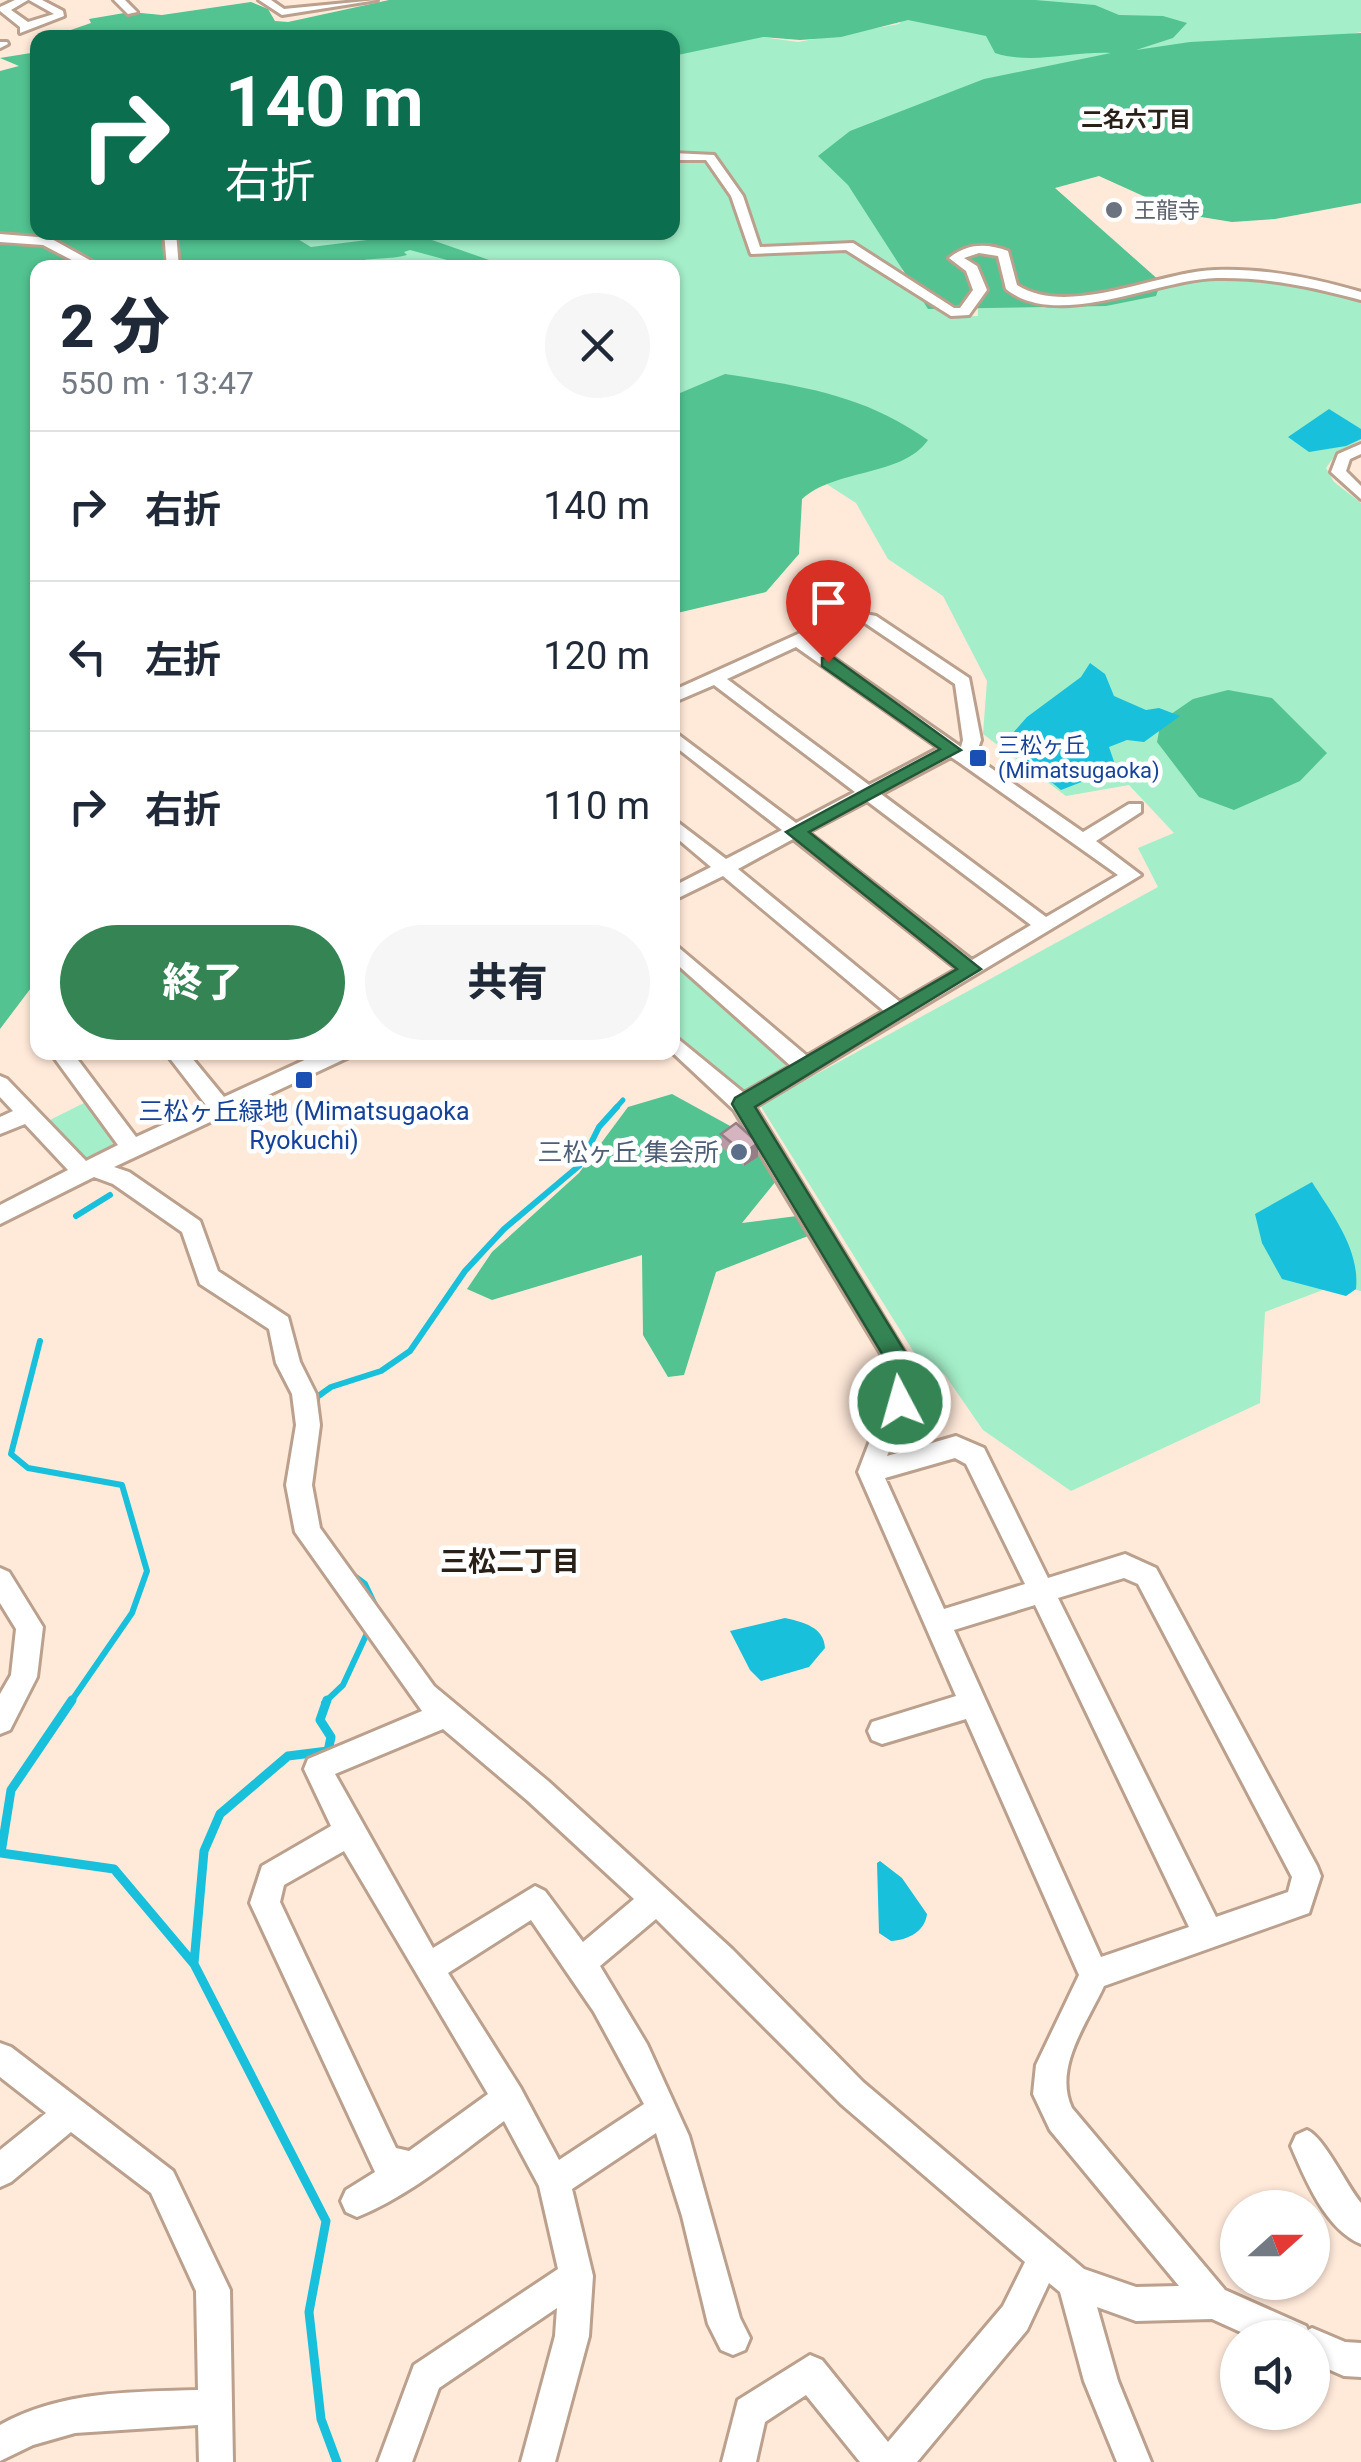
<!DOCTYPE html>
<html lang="ja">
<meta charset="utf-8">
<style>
:root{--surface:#fff;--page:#f6f6f7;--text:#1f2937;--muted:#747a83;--line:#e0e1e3;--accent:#348454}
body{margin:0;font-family:Roboto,"Noto Sans JP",sans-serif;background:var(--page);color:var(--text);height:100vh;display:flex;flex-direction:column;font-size:38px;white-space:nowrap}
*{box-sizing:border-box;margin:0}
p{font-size:32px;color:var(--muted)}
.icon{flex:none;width:55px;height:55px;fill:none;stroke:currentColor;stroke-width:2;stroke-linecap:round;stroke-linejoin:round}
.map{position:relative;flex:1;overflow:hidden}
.sheet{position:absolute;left:30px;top:260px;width:650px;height:800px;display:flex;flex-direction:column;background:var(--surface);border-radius:20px;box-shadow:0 2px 8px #0004}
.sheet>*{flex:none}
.top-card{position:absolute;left:30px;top:30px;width:650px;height:210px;border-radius:20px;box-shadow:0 2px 8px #0004;background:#0b6e4f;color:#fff;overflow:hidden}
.needle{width:65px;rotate:69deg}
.fabs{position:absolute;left:1220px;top:2190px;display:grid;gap:20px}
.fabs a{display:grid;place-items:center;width:110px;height:110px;border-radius:50%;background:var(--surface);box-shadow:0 2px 8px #0004;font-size:50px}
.pin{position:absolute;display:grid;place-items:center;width:85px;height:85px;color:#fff;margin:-102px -42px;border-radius:50% 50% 50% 0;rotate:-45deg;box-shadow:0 0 10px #0007}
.pin .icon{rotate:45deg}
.me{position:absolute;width:110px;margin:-55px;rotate:354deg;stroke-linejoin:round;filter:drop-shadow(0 0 8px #0008)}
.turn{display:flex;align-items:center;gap:35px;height:210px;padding:0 30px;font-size:45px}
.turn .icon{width:130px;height:130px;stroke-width:2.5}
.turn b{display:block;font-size:70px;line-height:85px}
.round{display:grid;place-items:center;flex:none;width:105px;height:105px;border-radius:52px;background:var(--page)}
.headline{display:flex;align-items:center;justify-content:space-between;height:170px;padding:0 30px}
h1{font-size:60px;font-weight:800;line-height:75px}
.action{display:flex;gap:20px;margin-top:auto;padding:20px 30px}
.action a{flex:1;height:115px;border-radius:60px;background:var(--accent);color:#fff;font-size:40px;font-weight:800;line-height:115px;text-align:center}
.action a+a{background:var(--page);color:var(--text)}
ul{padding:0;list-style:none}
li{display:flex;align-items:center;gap:30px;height:150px;padding:0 30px;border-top:2px solid var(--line)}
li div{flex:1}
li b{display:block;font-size:38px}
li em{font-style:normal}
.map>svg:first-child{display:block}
.green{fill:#a4eec9}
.forest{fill:#52c391}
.water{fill:#18c0dc}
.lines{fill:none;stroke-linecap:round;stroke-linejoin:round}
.stream-far2{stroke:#18c0dc;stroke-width:5}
.stream-far1{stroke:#18c0dc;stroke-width:6}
.stream{stroke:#18c0dc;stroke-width:9}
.minor-casing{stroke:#baa08d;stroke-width:6}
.minor{fill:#fff;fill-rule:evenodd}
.wall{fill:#b79ba5}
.shaded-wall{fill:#957e86}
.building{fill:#d5b4c0;stroke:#957e86;stroke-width:2.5}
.route{fill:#348454;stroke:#225637;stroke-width:2.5}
.worship-dot{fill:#6b7280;stroke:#fff;stroke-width:4}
.transit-dot{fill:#1a4fb4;stroke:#fff;stroke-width:4}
.service-dot{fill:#5c6f8a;stroke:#fff;stroke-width:4}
.labels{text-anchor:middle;stroke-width:9;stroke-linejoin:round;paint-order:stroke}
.far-neighbourhood-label{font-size:22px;font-weight:bold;fill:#292018;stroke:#fff}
.far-worship-label{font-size:22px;fill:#5b616d;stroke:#fff;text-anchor:start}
.far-transit-label{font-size:22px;fill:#164399;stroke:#fff;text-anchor:start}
.transit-label{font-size:25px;fill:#164399;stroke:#fff}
.service-label{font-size:25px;fill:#4e5e75;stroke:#fff;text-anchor:end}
.neighbourhood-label{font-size:28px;font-weight:bold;fill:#292018;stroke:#fff}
</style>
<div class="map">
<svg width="1361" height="2462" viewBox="0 0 1361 2462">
<rect width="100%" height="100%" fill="#ffe9d9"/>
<!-- green -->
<path class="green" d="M 919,0 L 1361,0 L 1361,32 L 1286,45 L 894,275 L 952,317 L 978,316 L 977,293 L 1080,306 L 1193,281 L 1231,280 L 1305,286 L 1361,300 L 1361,440 L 1336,454 L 1326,468 L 1334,482 L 1361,503 L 1361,1291 L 1336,1285 L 1265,1312 L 1260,1403 L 1071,1491 L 983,1430 L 945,1375 L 915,1354 L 760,1105 L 1158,887 L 1138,848 L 1174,833 L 1129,785 L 1066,796 L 983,734 L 987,681 L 943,596 L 888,559 L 856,503 L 729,421 L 673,404 L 672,268 L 175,268 L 182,233 L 672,232 L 673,50 L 755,36 L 798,42 L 899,24 Z
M 673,956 L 791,1063 L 791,1066 L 742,1095 L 673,1041 Z
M 88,1101 L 117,1141 L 110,1150 L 82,1164 L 44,1123 Z"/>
<!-- forest -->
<path class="forest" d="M 389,0 L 1035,0 L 1095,5 L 1119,15 L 1163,16 L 1187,23 L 1173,38 L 1136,50 L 1190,42 L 1361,33 L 1361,203 L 1275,219 L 1232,222 L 1183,214 L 1099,176 L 1055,188 L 1161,282 L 1156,296 L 1106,306 L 928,309 L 848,185 L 818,156 L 850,131 L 984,79 L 1111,53 C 1073,51 1032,65 995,53 L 986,36 L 908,20 L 841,37 L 800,40 L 763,37 L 673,56 L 672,38 L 64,38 L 65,32 L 91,23 L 89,19 L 130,12 L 162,15 L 251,2 L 268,9 L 275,21 L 288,22 Z
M 37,52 L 38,232 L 107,233 L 111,237 L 121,232 L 298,233 L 296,238 L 311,247 L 415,234 L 509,267 L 473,267 L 410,250 L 404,252 L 407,255 C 390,260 371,257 354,262 L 350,268 L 38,268 L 37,980 L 0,1029 L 0,71 L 19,66 L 0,58 Z
M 725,374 C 801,386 863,394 928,440 C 902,477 837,468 802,499 L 799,554 L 766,592 L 673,614 L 673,396 Z
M 1228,690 L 1272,698 L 1327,753 L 1300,781 L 1234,810 L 1199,797 L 1157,742 L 1161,721 L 1193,699 Z
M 672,1094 L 752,1138 L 776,1181 L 742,1223 L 797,1216 L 808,1236 L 716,1272 L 684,1375 L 668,1377 L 643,1335 L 642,1255 L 492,1300 L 467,1289 L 492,1252 L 579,1173 L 628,1107 Z"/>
<!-- water -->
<path class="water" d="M 1329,409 L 1361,429 L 1361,439 L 1346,446 L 1309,452 L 1288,437 Z
M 1090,663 L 1105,674 L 1114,696 L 1146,710 L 1159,708 L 1180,716 L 1144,742 L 1127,740 L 1109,747 L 1120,779 L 1084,781 L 1061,790 L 1004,743 L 1027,717 L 1081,677 Z
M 1312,1182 C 1332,1214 1360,1249 1356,1289 L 1346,1296 L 1282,1279 L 1262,1243 L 1255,1214 Z
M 785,1618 C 803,1622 824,1627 825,1648 L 809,1667 L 761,1681 L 750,1670 L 730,1631 Z
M 880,1861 L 902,1878 L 927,1914 C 925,1932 907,1940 891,1941 L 879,1933 L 877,1863 Z"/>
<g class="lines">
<!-- stream-far2 -->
<path class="stream-far2" d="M 615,1109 L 623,1100"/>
<!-- stream-far1 -->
<path class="stream-far1" d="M 76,1216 L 110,1195
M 40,1341 L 11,1454 L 28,1468 L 122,1485 L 147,1571 L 132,1613 L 70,1703
M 317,1409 L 317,1397 L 331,1387 L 381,1371 L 410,1351 L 465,1271 L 504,1229 L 580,1165 L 599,1127 L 617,1107
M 349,1572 L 365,1584 L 377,1609
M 324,1703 L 343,1685 L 369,1629"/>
<!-- stream -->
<path class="stream" d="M 72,1700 L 11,1790 L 1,1853 L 114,1869 L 194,1964 L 326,2221 L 309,2312 L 321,2419 L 337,2462
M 194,1963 L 204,1851 L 220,1814 L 288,1756 L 328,1751 L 331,1737 L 320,1720 L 327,1700"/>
<defs>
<path id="minor" d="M 15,0 L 28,0 L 11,10 L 28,22 L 54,14 L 29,0 L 42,0 L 63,11 L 64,16 L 20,33 L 20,27 L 0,11 L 0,7 Z
M 114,0 L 125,0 L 137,12 L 128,14 Z
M 259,0 L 271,0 L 284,9 L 377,0 L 282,15 Z
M 0,42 L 7,42 L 8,44 L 0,48 Z
M 672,153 L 714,155 L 743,196 L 760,247 L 853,243 L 954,308 L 960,308 L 973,290 L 966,271 L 949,258 C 967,243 987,243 1008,251 L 1017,285 C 1069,318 1157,272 1215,270 C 1264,268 1314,278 1361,292 L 1361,300 C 1313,287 1266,277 1217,278 C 1157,279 1057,331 1006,289 L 998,256 L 979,253 L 964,258 L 977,266 L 987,290 L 969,315 L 951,316 L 846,250 L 751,254 L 731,196 L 706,160 L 672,160 Z
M 164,232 L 176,232 L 179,268 L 167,268 Z
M 0,234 L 50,238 L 104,268 L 87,268 L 43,245 L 0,242 Z
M 1361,444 L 1361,454 L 1350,459 L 1346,471 L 1361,486 L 1361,499 L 1331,472 L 1338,454 Z
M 849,611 L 876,616 L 969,678 L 981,740 L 975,757 L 1083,832 L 1129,804 L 1141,804 L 1141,812 L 1096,841 L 1141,875 L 755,1107 L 910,1361 L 908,1404 L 887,1456 L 956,1436 L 984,1448 L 1048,1578 L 1125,1554 L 1156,1568 L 1317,1866 L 1321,1876 L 1309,1913 L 1104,1986 C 1087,2023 1053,2068 1072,2108 L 1225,2290 L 1306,2326 L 1308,2330 L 1312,2328 L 1345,2342 L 1361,2343 L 1361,2377 L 1344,2376 L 1312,2362 L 1312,2338 L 1254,2338 L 1212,2319 L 1136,2321 L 1097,2307 L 1118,2381 L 1151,2462 L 1117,2462 L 1084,2381 L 1060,2292 L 1049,2283 L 1027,2330 L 917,2462 L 860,2462 L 806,2395 L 765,2422 L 756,2462 L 722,2462 L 738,2400 L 810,2355 L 822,2360 L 888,2442 L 1003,2306 L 1025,2262 L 841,2104 L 656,1919 L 600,1966 L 647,2044 L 689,2136 L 740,2318 L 750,2338 L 745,2350 L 733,2355 L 721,2350 L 708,2324 L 682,2216 L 656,2133 L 572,2189 L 593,2276 L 589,2336 L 555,2462 L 521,2462 L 555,2336 L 557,2308 L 439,2388 L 412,2462 L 378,2462 L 414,2365 L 558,2269 L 539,2186 L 504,2121 C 458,2155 411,2195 357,2217 L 346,2212 L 341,2201 L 346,2190 L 375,2172 L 250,1903 L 262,1866 L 331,1826 L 304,1769 L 308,1759 L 422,1711 L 295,1532 L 286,1485 L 296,1425 L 292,1394 L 276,1363 L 269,1329 L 200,1284 L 182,1232 L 113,1184 L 94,1177 L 0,1224 L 0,1205 L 68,1170 L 25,1124 L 0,1134 L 0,1117 L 13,1111 L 0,1097 L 0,1076 L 7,1079 L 86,1161 L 118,1145 L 50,1052 L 72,1052 L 136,1137 L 206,1105 L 165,1052 L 187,1052 L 224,1097 L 322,1052 L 352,1052 L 349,1057 L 114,1167 L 129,1172 L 200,1221 L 218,1271 L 288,1317 L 300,1362 L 316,1394 L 320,1425 L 312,1485 L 320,1528 L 434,1686 L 548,1781 L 732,1949 L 863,2082 L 1084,2269 L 1136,2287 L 1179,2286 L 1050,2130 L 1033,2094 L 1036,2065 L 1079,1975 L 966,1719 L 882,1744 L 872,1740 L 868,1731 L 872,1722 L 956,1696 L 858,1472 L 884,1404 L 886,1362 L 734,1110 L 672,1052 L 672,1034 L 744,1093 L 791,1066 L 672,960 L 672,942 L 807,1056 L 884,1011 L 723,876 L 672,901 L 672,887 L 711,867 L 672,834 L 672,818 L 726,859 L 782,830 L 672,744 L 672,730 L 796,823 L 855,792 L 714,685 L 672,703 L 672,691 ZM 851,621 L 865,623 L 955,684 L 963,740 L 961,747 L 809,641 ZM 796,647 L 939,748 L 869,785 L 727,679 ZM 951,757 L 960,763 L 1118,875 L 1046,917 L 881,794 ZM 867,801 L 1031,925 L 972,960 L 808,832 ZM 793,839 L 957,969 L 900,1002 L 738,869 ZM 955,1458 L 966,1464 L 1025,1584 L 944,1609 L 885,1478 ZM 1124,1578 L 1138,1584 L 1292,1877 L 1288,1892 L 1216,1917 L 1058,1598 ZM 1035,1605 L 1189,1927 L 1101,1957 L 954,1630 ZM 443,1729 L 528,1801 L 634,1899 L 583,1942 L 545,1891 L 535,1886 L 433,1948 L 335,1774 ZM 344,1851 L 488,2094 L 409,2151 L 396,2148 L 280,1902 L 284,1885 ZM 531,1920 L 594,2012 L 644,2104 L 559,2160 L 520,2087 L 448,1973 Z
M 0,1568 L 9,1572 L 43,1627 L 37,1677 L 10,1730 L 0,1734 L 0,1694 L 11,1675 L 16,1629 L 0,1603 Z
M 0,2043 L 11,2047 L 173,2171 L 230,2290 L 233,2462 L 199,2462 L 198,2425 L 75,2433 L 33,2445 L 0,2461 L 0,2425 C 61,2391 130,2392 198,2390 L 196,2291 L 151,2193 L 71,2132 L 11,2182 L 0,2187 L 0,2150 L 46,2113 L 0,2077 Z
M 1307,2130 C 1324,2137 1346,2185 1361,2203 L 1361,2244 C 1326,2230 1305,2179 1291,2146 L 1296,2135 Z"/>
</defs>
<!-- minor casing -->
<use href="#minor" class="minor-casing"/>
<!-- minor -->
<use href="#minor" class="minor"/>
</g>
<!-- wall -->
<path class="wall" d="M 721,1134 L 758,1143 L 758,1157 L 744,1166 L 721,1147 Z"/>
<!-- shaded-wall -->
<path class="shaded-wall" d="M 758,1143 L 758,1157 L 744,1166 L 744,1153 Z"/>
<!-- building -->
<path class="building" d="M 736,1123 L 758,1143 L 744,1153 L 721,1134 Z"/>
<!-- route -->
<path class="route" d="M 822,658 L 834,658 L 961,750 L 809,832 L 981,969 L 755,1107 L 910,1360 C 914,1378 916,1392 908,1409 L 900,1412 L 891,1409 C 885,1397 889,1377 887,1362 L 732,1104 L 735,1098 L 957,969 L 786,832 L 940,749 L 822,666 Z"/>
<!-- markers -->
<circle class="worship-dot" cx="1114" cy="210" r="10"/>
<g class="transit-dot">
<rect x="968" y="748" width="20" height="20" rx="5"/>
<rect x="294" y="1070" width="20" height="20" rx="5"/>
</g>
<circle class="service-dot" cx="739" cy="1152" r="10"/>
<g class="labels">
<!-- far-neighbourhood labels -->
<g class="far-neighbourhood-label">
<text x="1136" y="127">二名六丁目</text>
</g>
<!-- far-worship labels -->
<g class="far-worship-label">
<text x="1134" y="218">王龍寺</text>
</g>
<!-- far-transit labels -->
<g class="far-transit-label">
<text x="998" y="753">三松ヶ丘<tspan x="998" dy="25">(Mimatsugaoka)</tspan></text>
</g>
<!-- transit labels -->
<g class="transit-label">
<text x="304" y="1120">三松ヶ丘緑地 (Mimatsugaoka<tspan x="304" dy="29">Ryokuchi)</tspan></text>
</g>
<!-- service labels -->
<g class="service-label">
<text x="719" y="1161">三松ヶ丘 集会所</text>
</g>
<!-- neighbourhood labels -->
<g class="neighbourhood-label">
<text x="510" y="1571">三松二丁目</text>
</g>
</g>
</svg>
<div class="fabs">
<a><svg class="needle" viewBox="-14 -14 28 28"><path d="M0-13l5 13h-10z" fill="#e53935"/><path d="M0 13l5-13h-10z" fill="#747a83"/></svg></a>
<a><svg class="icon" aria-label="sound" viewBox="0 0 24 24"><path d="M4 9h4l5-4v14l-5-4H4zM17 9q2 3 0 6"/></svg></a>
</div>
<div class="pin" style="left:828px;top:662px;background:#d93025"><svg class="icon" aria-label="arrive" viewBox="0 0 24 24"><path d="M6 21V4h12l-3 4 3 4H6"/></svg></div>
<svg class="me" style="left:900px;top:1402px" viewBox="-20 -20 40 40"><circle r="17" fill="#348454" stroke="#fff" stroke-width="3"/><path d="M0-11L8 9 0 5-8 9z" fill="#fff"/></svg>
<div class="top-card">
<div class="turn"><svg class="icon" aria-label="right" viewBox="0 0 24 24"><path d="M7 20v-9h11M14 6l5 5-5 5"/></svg><div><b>140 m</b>右折</div></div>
</div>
<section class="sheet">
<div class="headline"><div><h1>2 分</h1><p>550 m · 13:47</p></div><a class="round"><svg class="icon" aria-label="close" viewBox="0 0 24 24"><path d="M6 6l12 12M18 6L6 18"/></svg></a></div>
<ul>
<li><svg class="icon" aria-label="right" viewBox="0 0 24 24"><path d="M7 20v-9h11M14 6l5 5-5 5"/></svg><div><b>右折</b></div><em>140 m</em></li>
<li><svg class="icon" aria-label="left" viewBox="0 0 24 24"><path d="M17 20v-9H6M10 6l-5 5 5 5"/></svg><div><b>左折</b></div><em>120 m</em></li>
<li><svg class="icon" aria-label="right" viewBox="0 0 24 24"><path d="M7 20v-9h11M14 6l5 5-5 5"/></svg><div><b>右折</b></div><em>110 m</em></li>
</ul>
<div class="action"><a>終了</a><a>共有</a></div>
</section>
</div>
